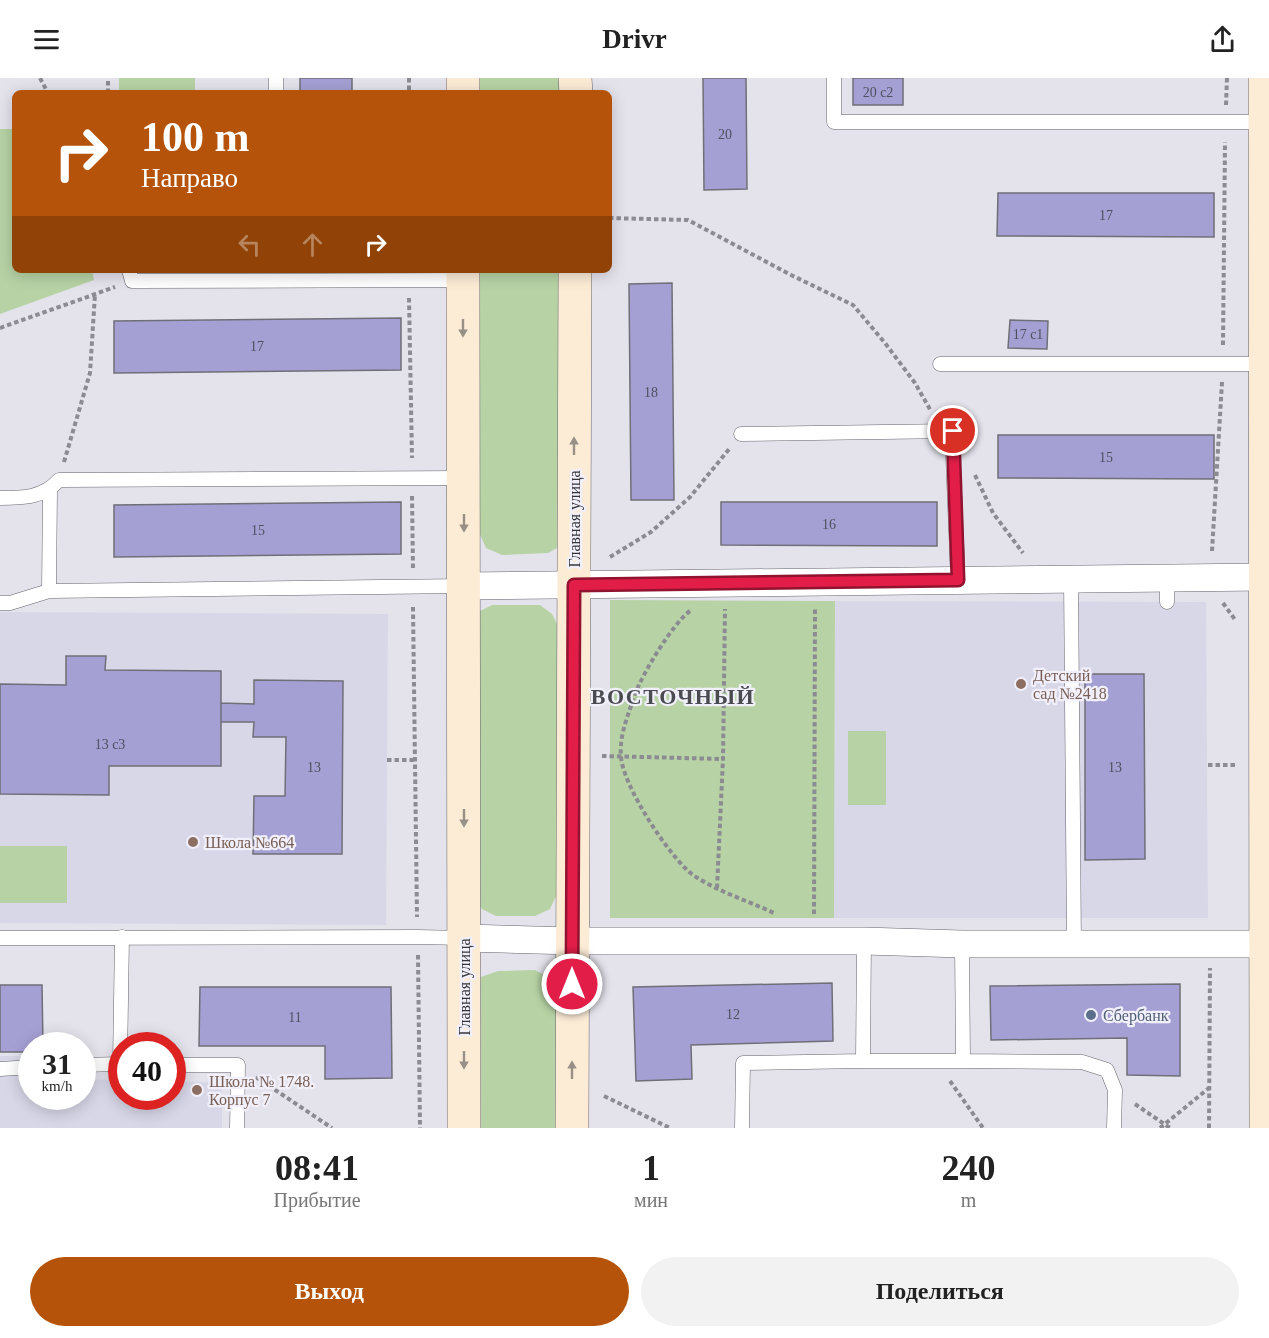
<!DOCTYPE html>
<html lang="ru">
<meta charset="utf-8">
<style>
:root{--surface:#fff;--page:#f2f2f2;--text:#222;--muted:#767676;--accent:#b45309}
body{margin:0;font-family:Georgia,serif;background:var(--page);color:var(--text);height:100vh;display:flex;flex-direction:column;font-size:22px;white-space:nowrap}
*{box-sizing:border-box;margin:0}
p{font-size:20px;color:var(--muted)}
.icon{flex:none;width:33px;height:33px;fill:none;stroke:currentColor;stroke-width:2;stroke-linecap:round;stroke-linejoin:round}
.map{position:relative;height:1050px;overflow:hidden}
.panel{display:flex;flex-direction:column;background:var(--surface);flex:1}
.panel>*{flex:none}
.hud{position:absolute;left:12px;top:12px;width:600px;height:183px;border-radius:9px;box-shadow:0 3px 15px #0003;background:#b45309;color:#fff;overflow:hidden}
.speed{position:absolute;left:18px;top:954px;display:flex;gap:12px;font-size:30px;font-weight:700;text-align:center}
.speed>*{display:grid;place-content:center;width:78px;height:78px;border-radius:50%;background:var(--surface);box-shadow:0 3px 15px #0003;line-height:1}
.speed small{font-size:15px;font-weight:400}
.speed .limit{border:9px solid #d22;background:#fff;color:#111}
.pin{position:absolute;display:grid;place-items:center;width:51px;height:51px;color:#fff;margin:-26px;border:3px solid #fff;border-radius:50%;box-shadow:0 2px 6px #0007}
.me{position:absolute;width:66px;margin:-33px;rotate:0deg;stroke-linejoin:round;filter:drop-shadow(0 0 4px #0008)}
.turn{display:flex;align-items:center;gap:21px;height:126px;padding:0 30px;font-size:27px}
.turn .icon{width:78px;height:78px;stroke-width:2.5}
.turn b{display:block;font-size:42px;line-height:51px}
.lanes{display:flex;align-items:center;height:57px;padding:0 30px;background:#0003;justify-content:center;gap:30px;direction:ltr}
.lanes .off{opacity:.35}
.eta{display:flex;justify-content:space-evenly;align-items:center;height:102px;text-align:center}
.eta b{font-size:36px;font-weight:800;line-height:42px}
.button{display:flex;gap:12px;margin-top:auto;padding:12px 30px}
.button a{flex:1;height:69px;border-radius:36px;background:var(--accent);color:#fff;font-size:24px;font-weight:800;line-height:69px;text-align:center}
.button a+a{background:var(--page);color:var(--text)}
header{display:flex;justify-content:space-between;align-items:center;height:78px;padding:0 30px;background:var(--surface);font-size:27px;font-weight:800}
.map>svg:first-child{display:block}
.built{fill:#d8d7e8}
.green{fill:#b7d3a5}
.building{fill:#a5a0d4;stroke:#6f6f77;stroke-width:1.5}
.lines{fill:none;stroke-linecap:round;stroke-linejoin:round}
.lane-casing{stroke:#64646c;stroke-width:15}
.street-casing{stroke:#64646c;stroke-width:28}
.secondary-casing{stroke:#64646c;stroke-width:34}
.path{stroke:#8b8b91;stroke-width:4;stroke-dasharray:4.5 3;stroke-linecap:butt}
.lane{stroke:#fff;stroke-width:14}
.street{stroke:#fff;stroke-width:27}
.secondary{stroke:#fcecd6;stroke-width:33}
.oneway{fill:#989087}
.route-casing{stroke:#92132f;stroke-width:15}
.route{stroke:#e11d48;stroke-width:10}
.education-dot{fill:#8d6e63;stroke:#f1f0fa;stroke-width:2}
.service-dot{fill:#5c6f8a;stroke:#f1f0fa;stroke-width:2}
.labels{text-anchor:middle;stroke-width:4.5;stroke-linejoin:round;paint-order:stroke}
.number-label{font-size:14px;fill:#504f5f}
.street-label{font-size:16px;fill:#343438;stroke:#f1f0fa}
.education-label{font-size:16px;fill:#785e54;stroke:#f1f0fa;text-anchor:start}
.service-label{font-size:16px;fill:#4e5e75;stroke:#f1f0fa;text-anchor:start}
.district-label{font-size:22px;font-weight:bold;letter-spacing:1.5px;fill:#4a4a51;stroke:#f1f0fa}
</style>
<header><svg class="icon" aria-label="menu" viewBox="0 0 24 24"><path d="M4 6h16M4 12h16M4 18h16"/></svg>Drivr<svg class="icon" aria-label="share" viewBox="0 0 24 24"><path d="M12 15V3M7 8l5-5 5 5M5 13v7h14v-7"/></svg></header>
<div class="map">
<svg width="1269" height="1050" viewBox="0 0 1269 1050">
<rect width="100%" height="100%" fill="#e4e3ec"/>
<!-- built -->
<path class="built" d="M 835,523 L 1206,524 L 1208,840 L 834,840 Z
M 0,534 L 388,536 L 386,847 L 0,845 Z
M 0,978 L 31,978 L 32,1018 L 82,1018 L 83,1001 L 121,1002 L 122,1018 L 172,1018 L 173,1003 L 222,1005 L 222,1050 L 0,1050 Z"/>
<!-- green -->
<path class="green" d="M 119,0 L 195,0 L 195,15 L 119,15 Z
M 477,0 L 568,0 L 568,15 L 477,15 Z
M 0,51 L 15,51 L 15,192 L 92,192 L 94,202 L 0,236 Z
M 478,192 L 568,192 L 564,466 L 548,475 L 502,477 L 486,470 L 478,452 Z
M 610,522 L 835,523 L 834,840 L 610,840 Z
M 492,527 L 540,527 L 552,536 L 559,550 L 558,814 L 550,831 L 535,838 L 496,838 L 482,831 L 471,814 L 471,548 L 480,533 Z
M 848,653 L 886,653 L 886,727 L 848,727 Z
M 0,768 L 67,768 L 67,825 L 0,825 Z
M 535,892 L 552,901 L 558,918 L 559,1050 L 474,1050 L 473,917 L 481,899 L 498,893 Z"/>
<!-- building -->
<path class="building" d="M 300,0 L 352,0 L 352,15 L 300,15 Z
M 703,0 L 746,0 L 747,111 L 704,112 Z
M 853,0 L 903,0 L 903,27 L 853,27 Z
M 998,115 L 1214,115 L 1214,159 L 997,158 Z
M 672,205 L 674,422 L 631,422 L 629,206 Z
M 401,240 L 401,292 L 114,295 L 114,243 Z
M 1010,242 L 1048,243 L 1047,271 L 1008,270 Z
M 998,357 L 1214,357 L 1214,401 L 998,400 Z
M 401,424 L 401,476 L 114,479 L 114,427 Z
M 721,424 L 937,424 L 937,468 L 721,467 Z
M 66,578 L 106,578 L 105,592 L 221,593 L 221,688 L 109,688 L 109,717 L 0,716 L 0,606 L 66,607 Z
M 1085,596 L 1144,596 L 1145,781 L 1085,782 Z
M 254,602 L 343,603 L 342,776 L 253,776 L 254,718 L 285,718 L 286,659 L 253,659 L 254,644 L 221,644 L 221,625 L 254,626 Z
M 832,905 L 833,963 L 691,967 L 692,1001 L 636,1003 L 633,909 Z
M 1180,906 L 1180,998 L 1127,997 L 1127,960 L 991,962 L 990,908 Z
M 0,907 L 42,907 L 43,968 L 32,968 L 32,974 L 0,974 Z
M 200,909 L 391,909 L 392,1000 L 325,1001 L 325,968 L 199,968 Z"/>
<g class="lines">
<defs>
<path id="lane" d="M 276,0 L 276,15
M 834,0 L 834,44 L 1265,44
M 129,192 L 132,203 L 463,202
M 940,286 L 1267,286
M 741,356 L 952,353 L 958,502
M 0,420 C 23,420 43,420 59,402 L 463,400
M 1167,500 L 1167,524
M 1071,501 L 1074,866
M 49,513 L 50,412
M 0,525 L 10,525 L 49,513 L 464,508
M 0,860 L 417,859 L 464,860
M 864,863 L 863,983 L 963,983
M 962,866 L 963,983 L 1082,984 L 1107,992 L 1115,1012 L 1114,1050
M 82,987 L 120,986 L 122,859
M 172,987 L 238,987 L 237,1050
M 0,991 L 32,989
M 742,1050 L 743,985 L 863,983"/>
<path id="street" d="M 464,508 L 1264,499
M 464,860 L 572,863 L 864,863 L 962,866 L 1269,866"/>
<path id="secondary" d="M 463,0 L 463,15
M 575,0 L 576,15
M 1265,0 L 1266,1050
M 463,192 L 464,1050
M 572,1050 L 575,192"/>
</defs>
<!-- lane casing -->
<use href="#lane" class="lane-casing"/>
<!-- street casing -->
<use href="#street" class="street-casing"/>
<!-- secondary casing -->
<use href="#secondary" class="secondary-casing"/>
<!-- path -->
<path class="path" d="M 40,0 L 48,15
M 409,0 L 409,15
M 108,15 L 108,0
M 1226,27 L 1227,0
M 609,140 L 688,142 L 791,197 L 853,227 L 885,265 L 915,305 L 931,333
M 409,220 L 412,380
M 0,250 L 115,209
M 1223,267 L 1225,64
M 64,384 L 90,295 L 95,216
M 975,397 L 993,435 L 1023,475
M 412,418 L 413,491
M 1212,473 L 1222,304
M 610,479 L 651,454 L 690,419 L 730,370
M 1223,525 L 1236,543
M 413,529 L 417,839
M 690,533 C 673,545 643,595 635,616 C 629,635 619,657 621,678 C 622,707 670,780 693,797 C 718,814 749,823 776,836
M 602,678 L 723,681
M 387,682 L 415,682
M 1208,687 L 1237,687
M 717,810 L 723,681 L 725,531
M 814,836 L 815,529
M 418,877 L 420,1050
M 256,999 L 332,1050
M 950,1003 L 983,1050
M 604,1018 L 670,1050
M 1135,1026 L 1170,1050
M 1160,1050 L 1209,1010
M 1209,1050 L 1210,890"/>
<!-- lane -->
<use href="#lane" class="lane"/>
<!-- street -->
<use href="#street" class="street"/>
<!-- secondary -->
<use href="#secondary" class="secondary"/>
</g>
<!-- one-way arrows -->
<defs><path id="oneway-solid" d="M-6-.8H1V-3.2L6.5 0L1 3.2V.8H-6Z" transform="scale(1.5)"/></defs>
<g class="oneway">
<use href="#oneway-solid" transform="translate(463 250) rotate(90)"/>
<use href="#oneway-solid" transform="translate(574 368) rotate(-90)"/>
<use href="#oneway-solid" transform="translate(464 445) rotate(90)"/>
<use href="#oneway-solid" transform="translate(464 740) rotate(90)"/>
<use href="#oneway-solid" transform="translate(464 982) rotate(90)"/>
<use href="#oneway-solid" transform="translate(572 992) rotate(-90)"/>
</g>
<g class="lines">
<defs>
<path id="route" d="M 572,906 L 574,507 L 958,502 L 953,353"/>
</defs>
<!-- route casing -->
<use href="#route" class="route-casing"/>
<!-- route -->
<use href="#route" class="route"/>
</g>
<!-- markers -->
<g class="education-dot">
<circle cx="1021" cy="606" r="6"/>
<circle cx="193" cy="764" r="6"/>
<circle cx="197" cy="1012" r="6"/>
</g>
<circle class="service-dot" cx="1091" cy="937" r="6"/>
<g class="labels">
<!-- number labels -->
<g class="number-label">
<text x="878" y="19">20 с2</text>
<text x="725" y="61">20</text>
<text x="1106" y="142">17</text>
<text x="1028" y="261">17 с1</text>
<text x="257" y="273">17</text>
<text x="651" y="319">18</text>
<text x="1106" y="384">15</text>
<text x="829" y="451">16</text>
<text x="258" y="457">15</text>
<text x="110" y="671">13 с3</text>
<text x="314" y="694">13</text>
<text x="1115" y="694">13</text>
<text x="733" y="941">12</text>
<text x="295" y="944">11</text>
</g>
<!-- street labels -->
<g class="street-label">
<text transform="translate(574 441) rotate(-90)" y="6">Главная улица</text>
<text transform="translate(464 909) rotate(-90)" y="6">Главная улица</text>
</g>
<!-- education labels -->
<g class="education-label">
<text x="1033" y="603">Детский<tspan x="1033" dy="18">сад №2418</tspan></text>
<text x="205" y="770">Школа №664</text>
<text x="209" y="1009">Школа № 1748.<tspan x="209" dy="18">Корпус 7</tspan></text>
</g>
<!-- service labels -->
<g class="service-label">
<text x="1103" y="943">Сбербанк</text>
</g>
<!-- district labels -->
<g class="district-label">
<text x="673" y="626">ВОСТОЧНЫЙ</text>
</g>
</g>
</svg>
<div class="speed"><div>31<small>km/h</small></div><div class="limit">40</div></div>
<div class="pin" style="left:953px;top:353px;background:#d93025"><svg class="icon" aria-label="arrive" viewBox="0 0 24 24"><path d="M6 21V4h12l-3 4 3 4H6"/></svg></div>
<svg class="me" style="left:572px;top:906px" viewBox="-20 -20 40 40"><circle r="17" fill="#e11d48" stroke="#fff" stroke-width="3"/><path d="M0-11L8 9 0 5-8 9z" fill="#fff"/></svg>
<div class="hud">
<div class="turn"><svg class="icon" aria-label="right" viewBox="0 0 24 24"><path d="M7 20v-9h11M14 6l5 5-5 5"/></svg><div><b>100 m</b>Направо</div></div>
<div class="lanes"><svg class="icon off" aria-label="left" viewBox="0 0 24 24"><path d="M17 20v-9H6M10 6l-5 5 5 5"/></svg><svg class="icon off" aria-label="ahead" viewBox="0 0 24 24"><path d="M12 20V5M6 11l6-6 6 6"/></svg><svg class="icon" aria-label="right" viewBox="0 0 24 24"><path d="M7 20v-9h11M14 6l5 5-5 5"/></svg></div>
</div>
</div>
<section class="panel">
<div class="eta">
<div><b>08:41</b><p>Прибытие</p></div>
<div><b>1</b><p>мин</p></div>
<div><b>240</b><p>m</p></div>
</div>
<div class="button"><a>Выход</a><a>Поделиться</a></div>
</section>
